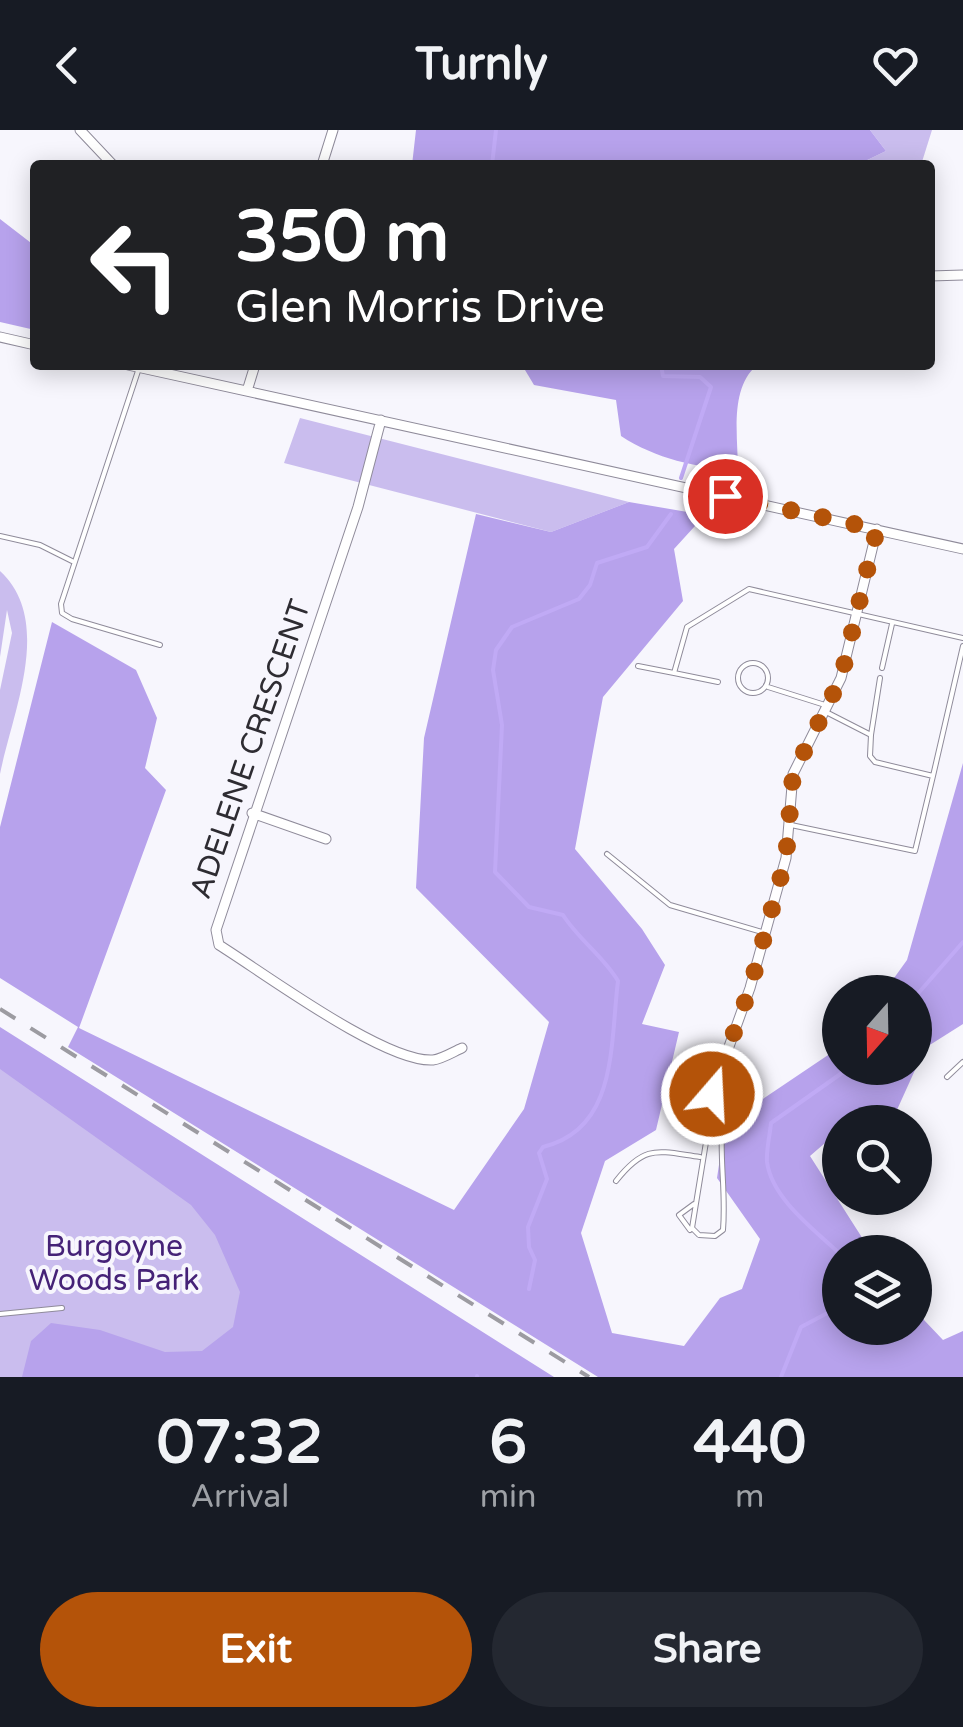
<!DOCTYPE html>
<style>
:root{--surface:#171b24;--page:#242831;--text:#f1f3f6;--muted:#9ea1a6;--accent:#b45309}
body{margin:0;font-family:"Varela Round",sans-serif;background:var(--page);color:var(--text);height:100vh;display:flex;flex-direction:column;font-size:38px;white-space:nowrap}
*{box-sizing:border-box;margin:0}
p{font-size:32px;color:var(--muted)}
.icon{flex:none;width:55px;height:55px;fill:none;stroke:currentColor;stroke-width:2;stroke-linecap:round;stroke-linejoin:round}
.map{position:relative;height:1247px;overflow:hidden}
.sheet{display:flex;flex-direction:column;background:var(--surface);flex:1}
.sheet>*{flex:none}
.banner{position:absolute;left:30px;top:30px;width:905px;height:210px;border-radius:10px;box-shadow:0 5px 25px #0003;background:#202124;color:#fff;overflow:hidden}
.needle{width:65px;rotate:200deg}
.tools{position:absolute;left:822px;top:845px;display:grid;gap:20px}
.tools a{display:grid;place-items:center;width:110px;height:110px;border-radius:50%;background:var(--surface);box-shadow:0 5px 25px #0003;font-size:50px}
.pin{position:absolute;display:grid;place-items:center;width:85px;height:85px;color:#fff;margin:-42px;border:5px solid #fff;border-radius:50%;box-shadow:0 2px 10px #0007}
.me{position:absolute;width:110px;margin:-55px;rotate:19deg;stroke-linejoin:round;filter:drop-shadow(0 0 8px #0008)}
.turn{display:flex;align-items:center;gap:35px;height:210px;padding:0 40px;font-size:45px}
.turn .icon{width:130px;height:130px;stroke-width:2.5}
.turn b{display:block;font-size:70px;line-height:85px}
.eta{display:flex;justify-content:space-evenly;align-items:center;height:170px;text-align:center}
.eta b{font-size:60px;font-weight:700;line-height:70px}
.action{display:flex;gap:20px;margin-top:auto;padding:20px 40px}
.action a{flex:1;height:115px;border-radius:60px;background:var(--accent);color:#fff;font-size:40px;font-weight:700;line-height:115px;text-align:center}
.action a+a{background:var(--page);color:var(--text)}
header{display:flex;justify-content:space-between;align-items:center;height:130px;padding:0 40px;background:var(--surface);font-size:45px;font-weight:700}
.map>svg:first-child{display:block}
.green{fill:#cabdee}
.forest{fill:#b7a2ec}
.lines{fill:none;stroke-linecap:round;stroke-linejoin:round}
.stream{stroke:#c0aaf5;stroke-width:4}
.lane-casing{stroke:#8f8b9a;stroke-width:6}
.street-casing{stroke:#8f8b9a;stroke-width:11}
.lane{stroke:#fff;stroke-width:4}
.street{stroke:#fff;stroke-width:9}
.rail{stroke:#9c9ba1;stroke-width:4;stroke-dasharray:18 18;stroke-linecap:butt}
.route{stroke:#b45309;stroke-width:18;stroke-dasharray:0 32.4}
.labels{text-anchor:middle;stroke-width:8;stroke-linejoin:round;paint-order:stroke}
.street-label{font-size:30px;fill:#2e2c32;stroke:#f7f6fd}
.park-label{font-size:30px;fill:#452277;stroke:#f7f6fd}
</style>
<header><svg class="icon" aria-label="back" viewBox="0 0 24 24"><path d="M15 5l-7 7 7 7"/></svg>Turnly<svg class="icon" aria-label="heart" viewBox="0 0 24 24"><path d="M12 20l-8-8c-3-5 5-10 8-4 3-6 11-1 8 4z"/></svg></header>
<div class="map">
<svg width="963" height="1247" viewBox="0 0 963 1247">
<rect width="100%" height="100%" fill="#f7f6fd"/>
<!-- green -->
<path class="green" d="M 870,0 L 932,0 L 921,35 L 857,35 L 886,21 Z
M 300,288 L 629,372 L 551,402 L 284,333 Z
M 0,441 C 54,491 13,580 0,644 L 0,560 L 12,503 L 7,480 L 0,527 Z
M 0,931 L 528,1247 L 0,1247 Z"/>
<!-- forest -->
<path class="forest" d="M 416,0 L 870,0 L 886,21 L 857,35 L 412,35 Z
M 0,89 L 35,116 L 35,200 L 0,192 Z
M 522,235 L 757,235 C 729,259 738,307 738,341 C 696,337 656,329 621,306 L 616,270 L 534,255 Z
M 629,372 L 705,385 L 674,419 L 683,471 L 603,567 L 575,719 L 642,799 L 665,835 L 642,894 L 679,902 L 656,1000 L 605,1031 L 581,1103 L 612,1203 L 684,1216 L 720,1168 L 742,1159 L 760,1109 L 717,1048 L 723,1008 L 751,977 L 840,917 L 840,938 L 915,938 L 915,862 L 884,862 L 907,830 L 963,633 L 963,894 L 925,918 L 896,982 L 863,992 L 840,992 L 840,1000 L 810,1026 L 868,1117 L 877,1122 L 840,1122 L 840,1198 L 915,1198 L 915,1147 L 922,1152 L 924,1190 L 943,1210 L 963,1201 L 963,1247 L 598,1247 L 68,917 L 78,897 L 0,848 L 0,697 L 52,492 L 136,540 L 157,588 L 145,638 L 166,660 L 79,898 L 454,1080 L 524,979 L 549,892 L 416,758 L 424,608 L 476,384 L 551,402 Z
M 0,897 L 554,1247 L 22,1247 L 31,1211 L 51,1193 L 100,1200 L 165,1222 L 202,1221 L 233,1197 L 240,1162 L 215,1105 L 191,1075 L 0,939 Z"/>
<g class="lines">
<!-- stream -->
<path class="stream" d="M 492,35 L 496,0
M 661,235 L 663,246 L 700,247 L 711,257 L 681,348
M 915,867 L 963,812
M 840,1124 C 815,1100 772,1069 767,1032 C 766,1020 770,1005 771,993 L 849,938
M 529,1159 L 535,1130 L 529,1117 L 528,1097 L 547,1049 L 539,1023 L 543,1017 C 618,999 610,914 618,851 C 604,827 579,810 563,785 L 529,777 L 495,742 L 502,595 L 493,540 L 496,520 L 512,497 L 579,469 L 590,455 L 597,433 L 647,417 L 671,384
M 477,1247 L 477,1246
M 781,1247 L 801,1197 L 835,1179 L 840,1171"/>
<defs>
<path id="lane" d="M 139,238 L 61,474 L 62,483 L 72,489 L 160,515
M 0,406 L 40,415 L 72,431
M738 548a15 15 0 1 1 30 0a15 15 0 1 1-30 0Z
M 638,536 L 674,543 L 687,497 L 749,459 L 963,508
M 882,538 L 892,494
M 674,543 L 718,552
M 768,557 L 825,575
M 871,605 L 880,548
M 933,646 L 963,516
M 791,695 L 915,721 L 933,646 L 875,632 L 870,626 L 871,605 L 826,582
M 607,724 L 670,775 L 765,803
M 947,947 L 963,932
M 708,1000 L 692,1098 L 699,1105 L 715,1106 L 723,1100 C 726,1064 720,1034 722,998
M 616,1051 C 645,1014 657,1021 700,1027
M 690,1100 L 679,1085 L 694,1074
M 0,1184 L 62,1178"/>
<path id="street" d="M 80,0 L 113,35
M 322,35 L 333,0
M 930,146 L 963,145
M 0,207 L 35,215
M 128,235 L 963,419
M 247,261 L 255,235
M 381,290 L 358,377 L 216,800 L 219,815 C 264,843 385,933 433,930 C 442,929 453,922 462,918
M 252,683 L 326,709
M 712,964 L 725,980 L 723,995 L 712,1001 L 697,998 L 690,989 L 696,968 L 712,964 L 750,858 L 786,728 L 793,644 L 841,548 L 877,399"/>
</defs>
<!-- lane casing -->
<use href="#lane" class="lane-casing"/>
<!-- street casing -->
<use href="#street" class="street-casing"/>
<!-- lane -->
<use href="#lane" class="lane"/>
<!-- street -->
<use href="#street" class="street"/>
<!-- rail -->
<path class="rail" d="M 0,879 L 589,1247"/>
</g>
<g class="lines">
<!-- route -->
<path class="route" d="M 712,964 L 750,858 L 786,728 L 793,644 L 841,548 L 877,399 L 725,366"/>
</g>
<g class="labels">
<!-- street labels -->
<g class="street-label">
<text transform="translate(250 619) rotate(-71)" y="10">ADELENE CRESCENT</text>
</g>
<!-- park labels -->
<g class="park-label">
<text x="114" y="1126">Burgoyne<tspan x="114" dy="34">Woods Park</tspan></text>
</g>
</g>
</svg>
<div class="tools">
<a><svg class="needle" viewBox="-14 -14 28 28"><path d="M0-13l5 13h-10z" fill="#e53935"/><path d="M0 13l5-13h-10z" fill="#9ea1a6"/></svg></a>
<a><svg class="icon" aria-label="search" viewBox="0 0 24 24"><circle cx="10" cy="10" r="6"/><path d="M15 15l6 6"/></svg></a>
<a><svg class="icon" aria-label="layers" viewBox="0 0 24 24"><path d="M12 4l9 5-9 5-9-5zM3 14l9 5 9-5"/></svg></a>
</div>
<div class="pin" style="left:725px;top:366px;background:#d93025"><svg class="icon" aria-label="arrive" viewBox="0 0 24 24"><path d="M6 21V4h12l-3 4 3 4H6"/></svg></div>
<svg class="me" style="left:712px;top:964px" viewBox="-20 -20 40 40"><circle r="17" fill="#b45309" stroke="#fff" stroke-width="3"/><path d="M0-11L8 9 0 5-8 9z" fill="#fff"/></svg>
<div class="banner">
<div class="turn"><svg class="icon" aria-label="left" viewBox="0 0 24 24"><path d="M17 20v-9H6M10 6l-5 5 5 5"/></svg><div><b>350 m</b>Glen Morris Drive</div></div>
</div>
</div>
<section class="sheet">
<div class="eta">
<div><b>07:32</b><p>Arrival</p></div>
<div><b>6</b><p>min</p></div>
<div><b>440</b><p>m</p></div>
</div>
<div class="action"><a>Exit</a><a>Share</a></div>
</section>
